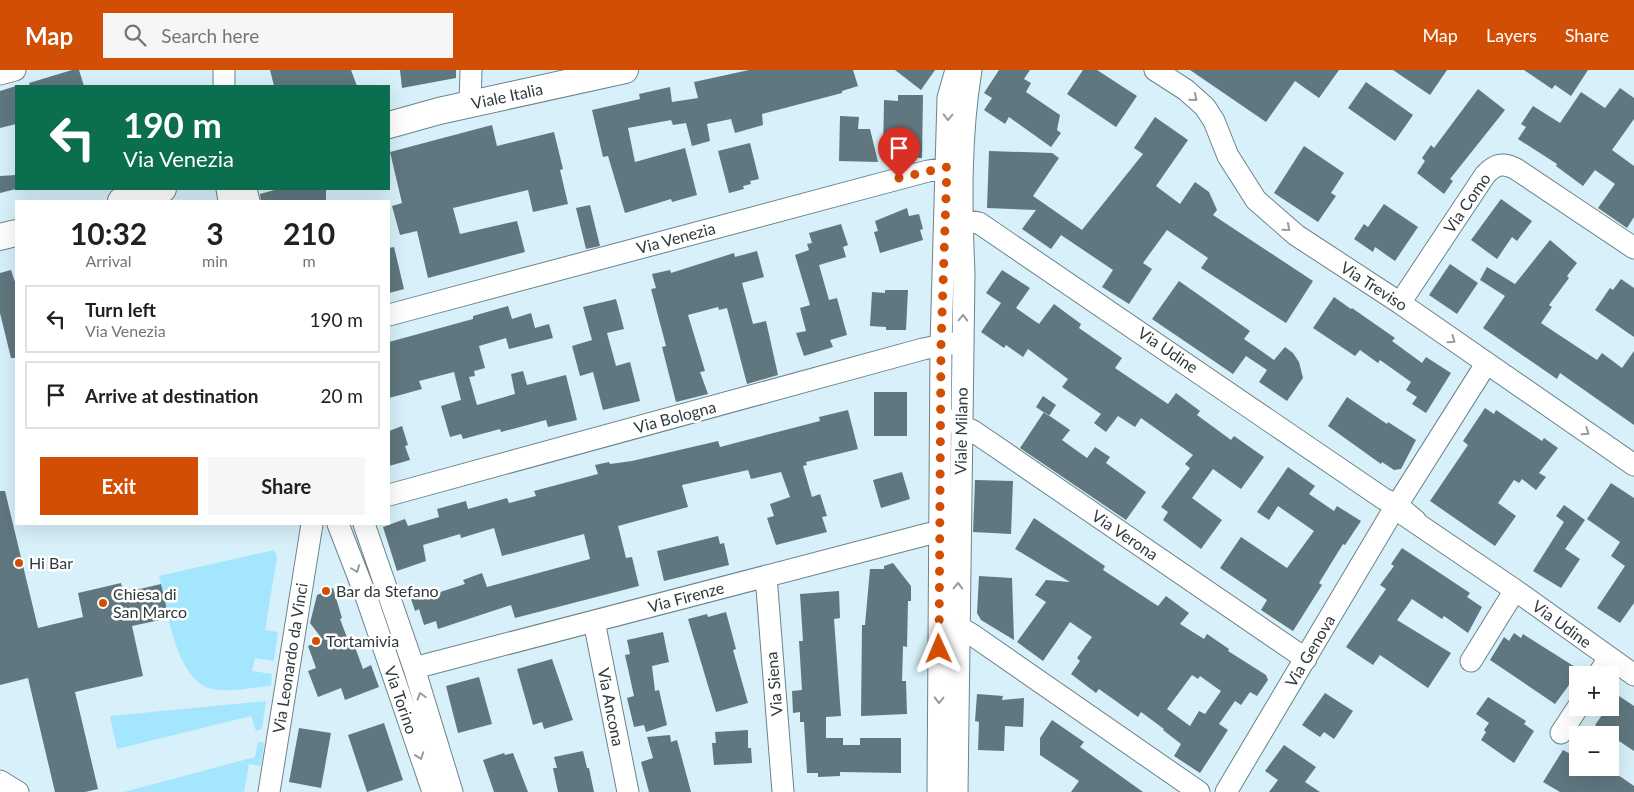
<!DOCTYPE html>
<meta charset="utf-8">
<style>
:root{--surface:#fff;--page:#f6f6f6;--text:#202124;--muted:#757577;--line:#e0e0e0;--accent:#d24e04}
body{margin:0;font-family:Lato,sans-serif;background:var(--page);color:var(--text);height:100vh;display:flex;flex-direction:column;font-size:19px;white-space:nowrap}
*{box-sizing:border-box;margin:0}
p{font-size:16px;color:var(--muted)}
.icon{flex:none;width:28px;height:28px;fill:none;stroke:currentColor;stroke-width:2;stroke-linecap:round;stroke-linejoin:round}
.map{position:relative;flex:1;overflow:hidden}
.details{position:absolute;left:15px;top:130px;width:375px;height:325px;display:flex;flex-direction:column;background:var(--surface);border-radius:0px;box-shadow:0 5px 20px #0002}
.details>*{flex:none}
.guide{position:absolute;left:15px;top:15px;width:375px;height:105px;border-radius:0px;box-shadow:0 5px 20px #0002;background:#0b6e4f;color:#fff;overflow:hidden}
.tools{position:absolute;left:1569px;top:596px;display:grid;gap:10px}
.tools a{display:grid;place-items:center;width:50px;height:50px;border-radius:0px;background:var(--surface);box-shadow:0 5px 20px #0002;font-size:25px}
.pin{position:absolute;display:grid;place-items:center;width:42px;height:42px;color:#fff;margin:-51px -21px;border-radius:50% 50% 50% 0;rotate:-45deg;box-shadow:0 0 5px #0007}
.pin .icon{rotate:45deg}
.me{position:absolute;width:55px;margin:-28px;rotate:359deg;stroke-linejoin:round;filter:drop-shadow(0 0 4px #0008)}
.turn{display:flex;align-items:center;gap:18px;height:105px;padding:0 25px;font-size:22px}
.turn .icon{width:65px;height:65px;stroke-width:2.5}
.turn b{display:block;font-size:35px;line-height:42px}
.eta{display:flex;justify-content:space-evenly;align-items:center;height:85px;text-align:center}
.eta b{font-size:30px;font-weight:700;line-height:35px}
.action{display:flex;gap:10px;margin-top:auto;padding:10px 25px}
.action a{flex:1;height:58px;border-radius:0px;background:var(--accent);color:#fff;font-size:20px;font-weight:700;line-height:58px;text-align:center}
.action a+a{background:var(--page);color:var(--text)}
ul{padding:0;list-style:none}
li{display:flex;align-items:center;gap:15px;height:68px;margin:0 10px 8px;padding:0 15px;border:2px solid var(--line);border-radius:0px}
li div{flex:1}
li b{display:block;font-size:19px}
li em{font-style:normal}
header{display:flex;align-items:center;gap:30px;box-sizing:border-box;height:70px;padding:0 25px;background:var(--accent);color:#fff}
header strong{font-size:24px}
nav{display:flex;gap:28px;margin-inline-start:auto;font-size:18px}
.search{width:350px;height:45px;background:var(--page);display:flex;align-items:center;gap:12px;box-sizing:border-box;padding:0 18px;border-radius:0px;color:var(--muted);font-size:19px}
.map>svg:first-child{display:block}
.green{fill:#a3e6fd}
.building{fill:#60777f;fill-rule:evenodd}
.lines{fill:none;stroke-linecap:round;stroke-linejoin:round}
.minor-casing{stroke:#6c838b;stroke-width:23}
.major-casing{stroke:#6c838b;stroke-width:28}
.minor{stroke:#fff;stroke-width:21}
.major{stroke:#fff;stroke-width:26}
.oneway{stroke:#979c9e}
.route{stroke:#d24e04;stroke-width:9;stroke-dasharray:0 16.2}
.poi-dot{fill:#d24e04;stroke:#fff;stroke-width:2}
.labels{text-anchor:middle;stroke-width:5;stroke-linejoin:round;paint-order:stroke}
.street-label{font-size:16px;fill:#2f393c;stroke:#fff}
.poi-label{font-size:16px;fill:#2f393c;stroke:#fff;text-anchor:start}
</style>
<header>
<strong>Map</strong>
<div class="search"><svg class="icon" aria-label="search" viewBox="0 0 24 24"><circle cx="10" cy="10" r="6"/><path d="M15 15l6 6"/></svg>Search here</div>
<nav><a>Map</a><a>Layers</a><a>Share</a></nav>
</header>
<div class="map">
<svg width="1634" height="722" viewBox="0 0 1634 722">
<rect width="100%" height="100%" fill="#d7f0f9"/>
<!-- green -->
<path class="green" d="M 274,480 L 277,487 L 265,560 L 278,562 L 274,591 L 255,588 L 252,601 L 272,604 L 271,616 C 253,617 230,623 213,619 C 175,612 167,536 159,506 Z
M 266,631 L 262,659 L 256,661 L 251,646 L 117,679 L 110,646 Z
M 258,672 L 264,673 L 261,696 L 249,694 L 244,722 L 124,722 L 255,687 Z"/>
<!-- building -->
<path class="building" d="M 72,0 L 79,0 L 84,16 L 30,16 L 29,13 Z
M 270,0 L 351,0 L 357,16 L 274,16 Z
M 400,0 L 456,0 L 456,8 L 402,18 Z
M 749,0 L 853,0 L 858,16 L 842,21 L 842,23 L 762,44 L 763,55 L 735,63 L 731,49 L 707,54 L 710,71 L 692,76 L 686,53 L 673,55 L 671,50 L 628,58 L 635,92 L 685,78 L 697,125 L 672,132 L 671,129 L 625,143 L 608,86 L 603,87 L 592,40 L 640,29 L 639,24 L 670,17 L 672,32 L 698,28 L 694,12 Z
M 895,0 L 935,0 L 921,20 Z
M 999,0 L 1030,0 L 1024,9 L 1031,13 L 1026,22 L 1060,45 L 1057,60 L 1061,63 L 1051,77 L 1009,47 L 1005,54 L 984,40 L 992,28 L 984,23 Z
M 1083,0 L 1097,0 L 1137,26 L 1116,57 L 1067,24 Z
M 1190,0 L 1339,0 L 1319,28 L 1295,11 L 1266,52 Z
M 1393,0 L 1447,0 L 1430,25 Z
M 1524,0 L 1588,0 L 1571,26 L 1555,15 L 1552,19 Z
M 1366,12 L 1413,45 L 1395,71 L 1348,38 Z
M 16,16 L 16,54 L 0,58 L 0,21 Z
M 1620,18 L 1634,28 L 1634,49 L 1612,80 L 1634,96 L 1634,147 L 1627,158 L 1598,138 L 1615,114 L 1595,100 L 1583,116 L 1556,96 L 1557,94 L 1518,69 L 1526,57 L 1521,54 L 1533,36 L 1560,53 L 1581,22 L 1605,38 Z
M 1478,19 L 1505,40 L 1450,109 L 1453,111 L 1444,124 L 1417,103 L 1425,91 L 1422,88 L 1431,75 L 1434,78 Z
M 898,25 L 923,25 L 922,88 L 883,87 L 884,30 L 898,31 Z
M 840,46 L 859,47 L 858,59 L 870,59 L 878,92 L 839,91 Z
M 1155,47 L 1188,70 L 1156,116 L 1180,134 L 1195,112 L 1209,122 L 1217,140 L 1213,145 L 1313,211 L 1286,253 L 1201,198 L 1208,188 L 1167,160 L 1143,193 L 1152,199 L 1129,234 L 1102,217 L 1113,200 L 1061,165 L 1051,179 L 1022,159 L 1036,140 L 987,138 L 989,81 L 1052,83 L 1059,88 L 1033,126 L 1082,160 L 1143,84 L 1134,78 Z
M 492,55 L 497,76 L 554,62 L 563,99 L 560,100 L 568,134 L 533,142 L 528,120 L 453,138 L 460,164 L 517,151 L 525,182 L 428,208 L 417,161 L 400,165 L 392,136 L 402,133 L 390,82 Z
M 750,73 L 759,109 L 750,111 L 751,114 L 743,116 L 744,119 L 729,123 L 718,81 Z
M 1304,76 L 1344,103 L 1331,123 L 1336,126 L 1318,152 L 1274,123 Z
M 16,105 L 16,119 L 0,123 L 0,106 Z
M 278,119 L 326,119 L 326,131 L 261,131 L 260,124 Z
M 1501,129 L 1532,151 L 1517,171 L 1512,167 L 1497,189 L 1471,170 Z
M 1384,134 L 1418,157 L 1395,191 L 1375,177 L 1373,182 L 1354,169 L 1364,154 L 1368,157 Z
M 590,135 L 600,176 L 586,179 L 576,138 Z
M 907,138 L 909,146 L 919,144 L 923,159 L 920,160 L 923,170 L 880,183 L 874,162 L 878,161 L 875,151 Z
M 841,154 L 848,175 L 843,177 L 846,187 L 819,195 L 829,230 L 837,228 L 847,265 L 830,270 L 833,277 L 804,286 L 796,263 L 806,261 L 800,238 L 810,235 L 795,185 L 809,180 L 807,174 L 812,173 L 809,163 Z
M 1550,170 L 1577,193 L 1567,206 L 1569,208 L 1549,235 L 1552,237 L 1541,253 L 1597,290 L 1602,283 L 1622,298 L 1634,281 L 1634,355 L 1560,303 L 1557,309 L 1483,258 L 1505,226 L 1480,210 L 1487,197 L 1515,214 Z
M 394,177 L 404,219 L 389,223 L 389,178 Z
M 757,181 L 764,207 L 742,213 L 753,254 L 766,251 L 778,305 L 747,314 L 727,238 L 719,240 L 718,237 L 688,245 L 705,301 L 700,302 L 708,324 L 676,332 L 662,277 L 666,276 L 651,219 L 656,218 L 652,204 L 670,200 L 671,203 L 734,183 L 735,187 Z
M 1450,194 L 1478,213 L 1457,244 L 1429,225 Z
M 11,200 L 16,215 L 16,288 L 11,288 L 0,243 L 0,203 Z
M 1002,200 L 1030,218 L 1016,238 L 1039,254 L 1054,234 L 1081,254 L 1079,258 L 1122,288 L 1115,298 L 1168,334 L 1176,323 L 1200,341 L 1197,345 L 1231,370 L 1234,366 L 1264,387 L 1241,419 L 1213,399 L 1192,428 L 1222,450 L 1201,479 L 1163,450 L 1168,442 L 1161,437 L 1190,398 L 1185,394 L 1193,385 L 1141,348 L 1135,357 L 1118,346 L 1106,362 L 1094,353 L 1101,344 L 1062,317 L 1068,309 L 1028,279 L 1023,287 L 1006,275 L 1004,278 L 981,262 L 1001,233 L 986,223 Z
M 1621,209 L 1634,218 L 1634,267 L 1595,240 L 1610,218 L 1613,220 Z
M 1179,211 L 1250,261 L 1244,269 L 1274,290 L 1285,277 L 1293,283 L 1299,292 L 1303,308 L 1287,331 L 1259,312 L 1267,300 L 1246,286 L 1233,304 L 1152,249 Z
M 885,220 L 908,220 L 906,260 L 886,260 L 886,257 L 870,256 L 872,222 L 885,223 Z
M 1334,227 L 1351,239 L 1352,238 L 1395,268 L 1392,271 L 1422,293 L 1426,287 L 1451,303 L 1426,343 L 1412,334 L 1417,327 L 1406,320 L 1411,312 L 1380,290 L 1378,293 L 1360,280 L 1355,286 L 1313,258 Z
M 616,229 L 624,259 L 607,263 L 616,296 L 630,292 L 640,331 L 603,340 L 593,302 L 580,306 L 572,276 L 592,270 L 583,237 Z
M 508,236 L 512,249 L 531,243 L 535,258 L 549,254 L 553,268 L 509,279 L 506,268 L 479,276 L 485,298 L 474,301 L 475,306 L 469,307 L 477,335 L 515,324 L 511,304 L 523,301 L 527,315 L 566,305 L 577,350 L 548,357 L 546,350 L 501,362 L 500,359 L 463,369 L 461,364 L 450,367 L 441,336 L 461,330 L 454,302 L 419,311 L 422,319 L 389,328 L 389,272 L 473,249 L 473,246 Z
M 874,322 L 907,322 L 907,366 L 874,366 Z
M 1043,326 L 1056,335 L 1049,346 L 1036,337 Z
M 1347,327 L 1387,354 L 1388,352 L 1416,370 L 1401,399 L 1394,400 L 1382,392 L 1381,394 L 1328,356 Z
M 1485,338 L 1494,344 L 1496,340 L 1542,371 L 1544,368 L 1558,378 L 1539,403 L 1546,407 L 1536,420 L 1522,409 L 1519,413 L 1514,410 L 1498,433 L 1516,446 L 1495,476 L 1430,431 L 1468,375 L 1463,371 Z
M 848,340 L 858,379 L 806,392 L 807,395 L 803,396 L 812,427 L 820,424 L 827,446 L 822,447 L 827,462 L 776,475 L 767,448 L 774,446 L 770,434 L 790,427 L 781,402 L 751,409 L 748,400 L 682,415 L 688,437 L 618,456 L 626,488 L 632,487 L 639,516 L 515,548 L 511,535 L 438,559 L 436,551 L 424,555 L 419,539 L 415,541 L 409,523 L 428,517 L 431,525 L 465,514 L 463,510 L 482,503 L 487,517 L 590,489 L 584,464 L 502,486 L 494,458 L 461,468 L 460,464 L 423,475 L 426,491 L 397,501 L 383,457 L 405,449 L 408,456 L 439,447 L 437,439 L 466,431 L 468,439 L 507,428 L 509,433 L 536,426 L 534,421 L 598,404 L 595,395 L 609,392 L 610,394 L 632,391 L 718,371 L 720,377 L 820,351 L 819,347 Z
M 1044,342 L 1070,360 L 1062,370 L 1087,388 L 1095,377 L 1110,387 L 1106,393 L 1146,422 L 1126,450 L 1020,378 Z
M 402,356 L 408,375 L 405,376 L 410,390 L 389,396 L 389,361 Z
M 1288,397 L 1315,416 L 1309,424 L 1334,441 L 1337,436 L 1361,451 L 1345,475 L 1343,474 L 1319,513 L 1322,515 L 1293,561 L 1261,540 L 1267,530 L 1220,498 L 1241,467 L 1287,498 L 1314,461 L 1278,436 L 1269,450 L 1257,442 Z
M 902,402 L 910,429 L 881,438 L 873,410 Z
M 975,410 L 1013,411 L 1011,464 L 973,462 Z
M 1611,413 L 1634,428 L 1634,533 L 1620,553 L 1597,538 L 1625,496 L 1611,486 L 1620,472 L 1587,449 Z
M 0,421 L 5,421 L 38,558 L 83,547 L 78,523 L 121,513 L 123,523 L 161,514 L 169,548 L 132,556 L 143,606 L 75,622 L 98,719 L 85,722 L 55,722 L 28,608 L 0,615 Z
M 1564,435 L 1585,450 L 1565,479 L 1580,489 L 1561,518 L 1533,501 L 1564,452 L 1556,446 Z
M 1034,448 L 1105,496 L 1103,500 L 1158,536 L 1166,526 L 1189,543 L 1180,554 L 1204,569 L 1207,564 L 1229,579 L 1228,581 L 1266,605 L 1268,610 L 1257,626 L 1250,622 L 1241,635 L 1235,631 L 1219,654 L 1228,660 L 1200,703 L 1174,686 L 1181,674 L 1163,660 L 1164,659 L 1141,642 L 1138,647 L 1099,619 L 1096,623 L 1071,604 L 1080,591 L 1077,588 L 1092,567 L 1070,552 L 1043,591 L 1017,572 L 1046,532 L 1035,525 L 1046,510 L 1070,512 L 1015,479 ZM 1192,605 L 1198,609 L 1200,606 L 1221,621 L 1205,644 L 1199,641 L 1190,656 L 1167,639 Z
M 718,466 L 720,474 L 724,473 L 729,495 L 664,511 L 657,481 Z
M 1402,478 L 1470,523 L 1467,527 L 1482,537 L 1468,563 L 1444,546 L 1442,549 L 1412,529 L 1397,550 L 1451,583 L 1428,618 L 1380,585 L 1373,595 L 1346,577 L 1386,519 L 1380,515 L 1394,496 L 1391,494 Z
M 893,493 L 911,516 L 911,531 L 908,531 L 907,577 L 903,576 L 902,611 L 906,611 L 907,644 L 861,646 L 862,555 L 865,555 L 870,499 L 884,499 L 884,496 Z
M 979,506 L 1012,508 L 1014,570 L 981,550 L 977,543 Z
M 333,518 L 342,548 L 340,549 L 351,578 L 355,577 L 363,599 L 371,595 L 379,617 L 345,630 L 341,618 L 318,627 L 308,601 L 316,598 L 308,576 L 323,570 L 310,553 L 317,525 Z
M 839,521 L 840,548 L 834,549 L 841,646 L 826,647 L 826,668 L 843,668 L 843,675 L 860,675 L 860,668 L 901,668 L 901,703 L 840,702 L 840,706 L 818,707 L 818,703 L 807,703 L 804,652 L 800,652 L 800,642 L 793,643 L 792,621 L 802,620 L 799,571 L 803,571 L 800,524 Z
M 726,542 L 736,579 L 733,580 L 748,633 L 716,642 L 688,549 L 707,544 L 708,547 Z
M 663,562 L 669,592 L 652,596 L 655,621 L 659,620 L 667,655 L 646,662 L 644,655 L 634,657 L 627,628 L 634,626 L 625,585 L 630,584 L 627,570 Z
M 1514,563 L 1521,568 L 1523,564 L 1580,600 L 1555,634 L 1490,590 L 1504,567 L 1509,571 Z
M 552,589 L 573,650 L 544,659 L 542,652 L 533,655 L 517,599 Z
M 479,607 L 492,654 L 458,663 L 446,616 Z
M 1325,623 L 1353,641 L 1334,669 L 1324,662 L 1320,667 L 1302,655 Z
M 977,624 L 1003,626 L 1002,630 L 1024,628 L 1023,657 L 1005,656 L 1004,681 L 978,680 L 979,652 L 975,651 Z
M 1616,624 L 1634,636 L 1634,681 L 1595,655 L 1607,638 L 1610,638 L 1610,633 Z
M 1488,627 L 1526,651 L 1524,654 L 1534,661 L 1514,693 L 1481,670 L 1486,662 L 1484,660 L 1489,653 L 1476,644 Z
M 1052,650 L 1084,672 L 1080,677 L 1143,722 L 1071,722 L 1079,711 L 1040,685 L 1040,668 Z
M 384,653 L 403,710 L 367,722 L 348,665 Z
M 299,658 L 331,663 L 321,718 L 289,712 Z
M 748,660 L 748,678 L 751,678 L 752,693 L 714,695 L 712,673 L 716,673 L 715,662 Z
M 670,665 L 671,672 L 677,670 L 691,722 L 649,722 L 641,692 L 653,688 L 647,667 Z
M 1284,675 L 1316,697 L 1305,712 L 1320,722 L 1269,722 L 1278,710 L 1265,701 Z
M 1563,680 L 1578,688 L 1578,698 L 1608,698 L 1634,716 L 1634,722 L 1560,722 L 1543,712 Z
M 583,681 L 587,698 L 589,698 L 594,722 L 558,722 L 553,698 L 557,698 L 554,687 Z
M 504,683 L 505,685 L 513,683 L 528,722 L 494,722 L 483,690 Z"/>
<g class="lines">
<defs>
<path id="minor" d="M 224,0 L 224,16
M 1155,0 L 1186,20 L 1205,37 L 1214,51 L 1228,86 L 1256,130 L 1296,165 L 1400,233 L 1634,395
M 0,4 L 15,0
M 470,34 L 471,0
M 227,119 L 229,131
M 246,119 L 249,131
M 948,147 L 979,153 L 1384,429 L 1397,435 L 1416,451
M 1400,233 L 1485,105 C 1495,94 1503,92 1516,99 L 1634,178
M 389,245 L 928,101 L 959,96
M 949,350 L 973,361 L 1306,589
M 389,425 L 923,279 L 953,273
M 1397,435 L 1486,294
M 1403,444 L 1515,520 L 1634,605
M 338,454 L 367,529 L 433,722
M 364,454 L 414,598 L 452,722
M 766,506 L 783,722
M 594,551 L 628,722
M 948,551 L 971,564 L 1199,722
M 1471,591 L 1515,520
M 414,598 L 928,464 L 953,461
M 1598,605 L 1609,588
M 1561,663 L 1578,637
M 0,711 L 18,722
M 269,722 L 312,454
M 938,722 L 941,275 L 948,28 L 956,0
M 957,722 L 964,203 C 961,136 960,66 971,0
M 1226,722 L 1394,439"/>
<path id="major" d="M 389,55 L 439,41 L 625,0
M 121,131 L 163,119
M 0,167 L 16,163"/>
</defs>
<!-- minor casing -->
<use href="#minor" class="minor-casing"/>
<!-- major casing -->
<use href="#major" class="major-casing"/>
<!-- minor -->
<use href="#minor" class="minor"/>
<!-- major -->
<use href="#major" class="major"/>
</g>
<!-- one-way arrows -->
<defs><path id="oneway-chevron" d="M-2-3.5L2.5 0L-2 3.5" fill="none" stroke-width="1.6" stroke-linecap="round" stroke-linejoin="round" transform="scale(1.25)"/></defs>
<g class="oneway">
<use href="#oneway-chevron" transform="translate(1194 28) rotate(40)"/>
<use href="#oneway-chevron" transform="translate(948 47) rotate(91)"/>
<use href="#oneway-chevron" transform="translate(1287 158) rotate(40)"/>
<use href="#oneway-chevron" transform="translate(963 248) rotate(-88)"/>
<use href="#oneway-chevron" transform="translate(1452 270) rotate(35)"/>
<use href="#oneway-chevron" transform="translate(1586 362) rotate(34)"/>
<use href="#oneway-chevron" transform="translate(356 499) rotate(69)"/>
<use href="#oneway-chevron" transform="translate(958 516) rotate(-89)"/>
<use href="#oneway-chevron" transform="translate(421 626) rotate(-106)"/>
<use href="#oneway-chevron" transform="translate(939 630) rotate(91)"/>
<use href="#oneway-chevron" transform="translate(420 686) rotate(71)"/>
</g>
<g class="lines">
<!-- route -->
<path class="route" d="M 899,108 L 947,97 L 941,275 L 939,579"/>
</g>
<!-- markers -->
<g class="poi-dot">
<circle cx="19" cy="493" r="5"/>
<circle cx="326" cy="521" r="5"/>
<circle cx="103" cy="533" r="5"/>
<circle cx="316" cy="571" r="5"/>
</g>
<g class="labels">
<!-- street labels -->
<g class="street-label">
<text transform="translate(507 26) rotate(-12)" y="6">Viale Italia</text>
<text transform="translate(1467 133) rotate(-55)" y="6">Via Como</text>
<text transform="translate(676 168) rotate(-15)" y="6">Via Venezia</text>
<text transform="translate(1374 216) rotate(33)" y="6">Via Treviso</text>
<text transform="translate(1168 280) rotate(34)" y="6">Via Udine</text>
<text transform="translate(675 347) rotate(-15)" y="6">Via Bologna</text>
<text transform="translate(961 361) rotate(-89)" y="6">Viale Milano</text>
<text transform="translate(1125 465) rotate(34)" y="6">Via Verona</text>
<text transform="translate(686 527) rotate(-15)" y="6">Via Firenze</text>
<text transform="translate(1562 554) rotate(36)" y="6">Via Udine</text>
<text transform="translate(1310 581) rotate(-59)" y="6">Via Genova</text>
<text transform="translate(290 588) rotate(-81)" y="6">Via Leonardo da Vinci</text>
<text transform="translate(774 614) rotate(-95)" y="6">Via Siena</text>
<text transform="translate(401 630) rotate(71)" y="6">Via Torino</text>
<text transform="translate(611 637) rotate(79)" y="6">Via Ancona</text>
</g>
<!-- poi labels -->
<g class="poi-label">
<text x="29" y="499">Hi Bar</text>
<text x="336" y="527">Bar da Stefano</text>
<text x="113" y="530">Chiesa di<tspan x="113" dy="18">San Marco</tspan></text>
<text x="326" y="577">Tortamivia</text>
</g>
</g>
</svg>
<div class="tools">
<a>+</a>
<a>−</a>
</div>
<div class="pin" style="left:899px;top:108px;background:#d93025"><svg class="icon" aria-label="arrive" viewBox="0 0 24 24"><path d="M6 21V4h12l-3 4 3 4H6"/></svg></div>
<svg class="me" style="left:939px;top:579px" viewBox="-20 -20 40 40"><path d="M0-17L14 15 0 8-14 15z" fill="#d24e04" stroke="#fff" stroke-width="4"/></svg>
<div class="guide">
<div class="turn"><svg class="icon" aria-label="left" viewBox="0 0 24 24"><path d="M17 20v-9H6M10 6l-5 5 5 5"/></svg><div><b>190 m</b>Via Venezia</div></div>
</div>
<section class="details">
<div class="eta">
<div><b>10:32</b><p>Arrival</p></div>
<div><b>3</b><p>min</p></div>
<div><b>210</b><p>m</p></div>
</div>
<ul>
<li><svg class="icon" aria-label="left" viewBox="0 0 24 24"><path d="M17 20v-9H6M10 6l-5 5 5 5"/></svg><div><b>Turn left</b><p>Via Venezia</p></div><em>190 m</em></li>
<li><svg class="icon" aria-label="arrive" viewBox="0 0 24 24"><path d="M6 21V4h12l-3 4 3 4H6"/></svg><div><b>Arrive at destination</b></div><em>20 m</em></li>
</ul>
<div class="action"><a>Exit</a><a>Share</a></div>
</section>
</div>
